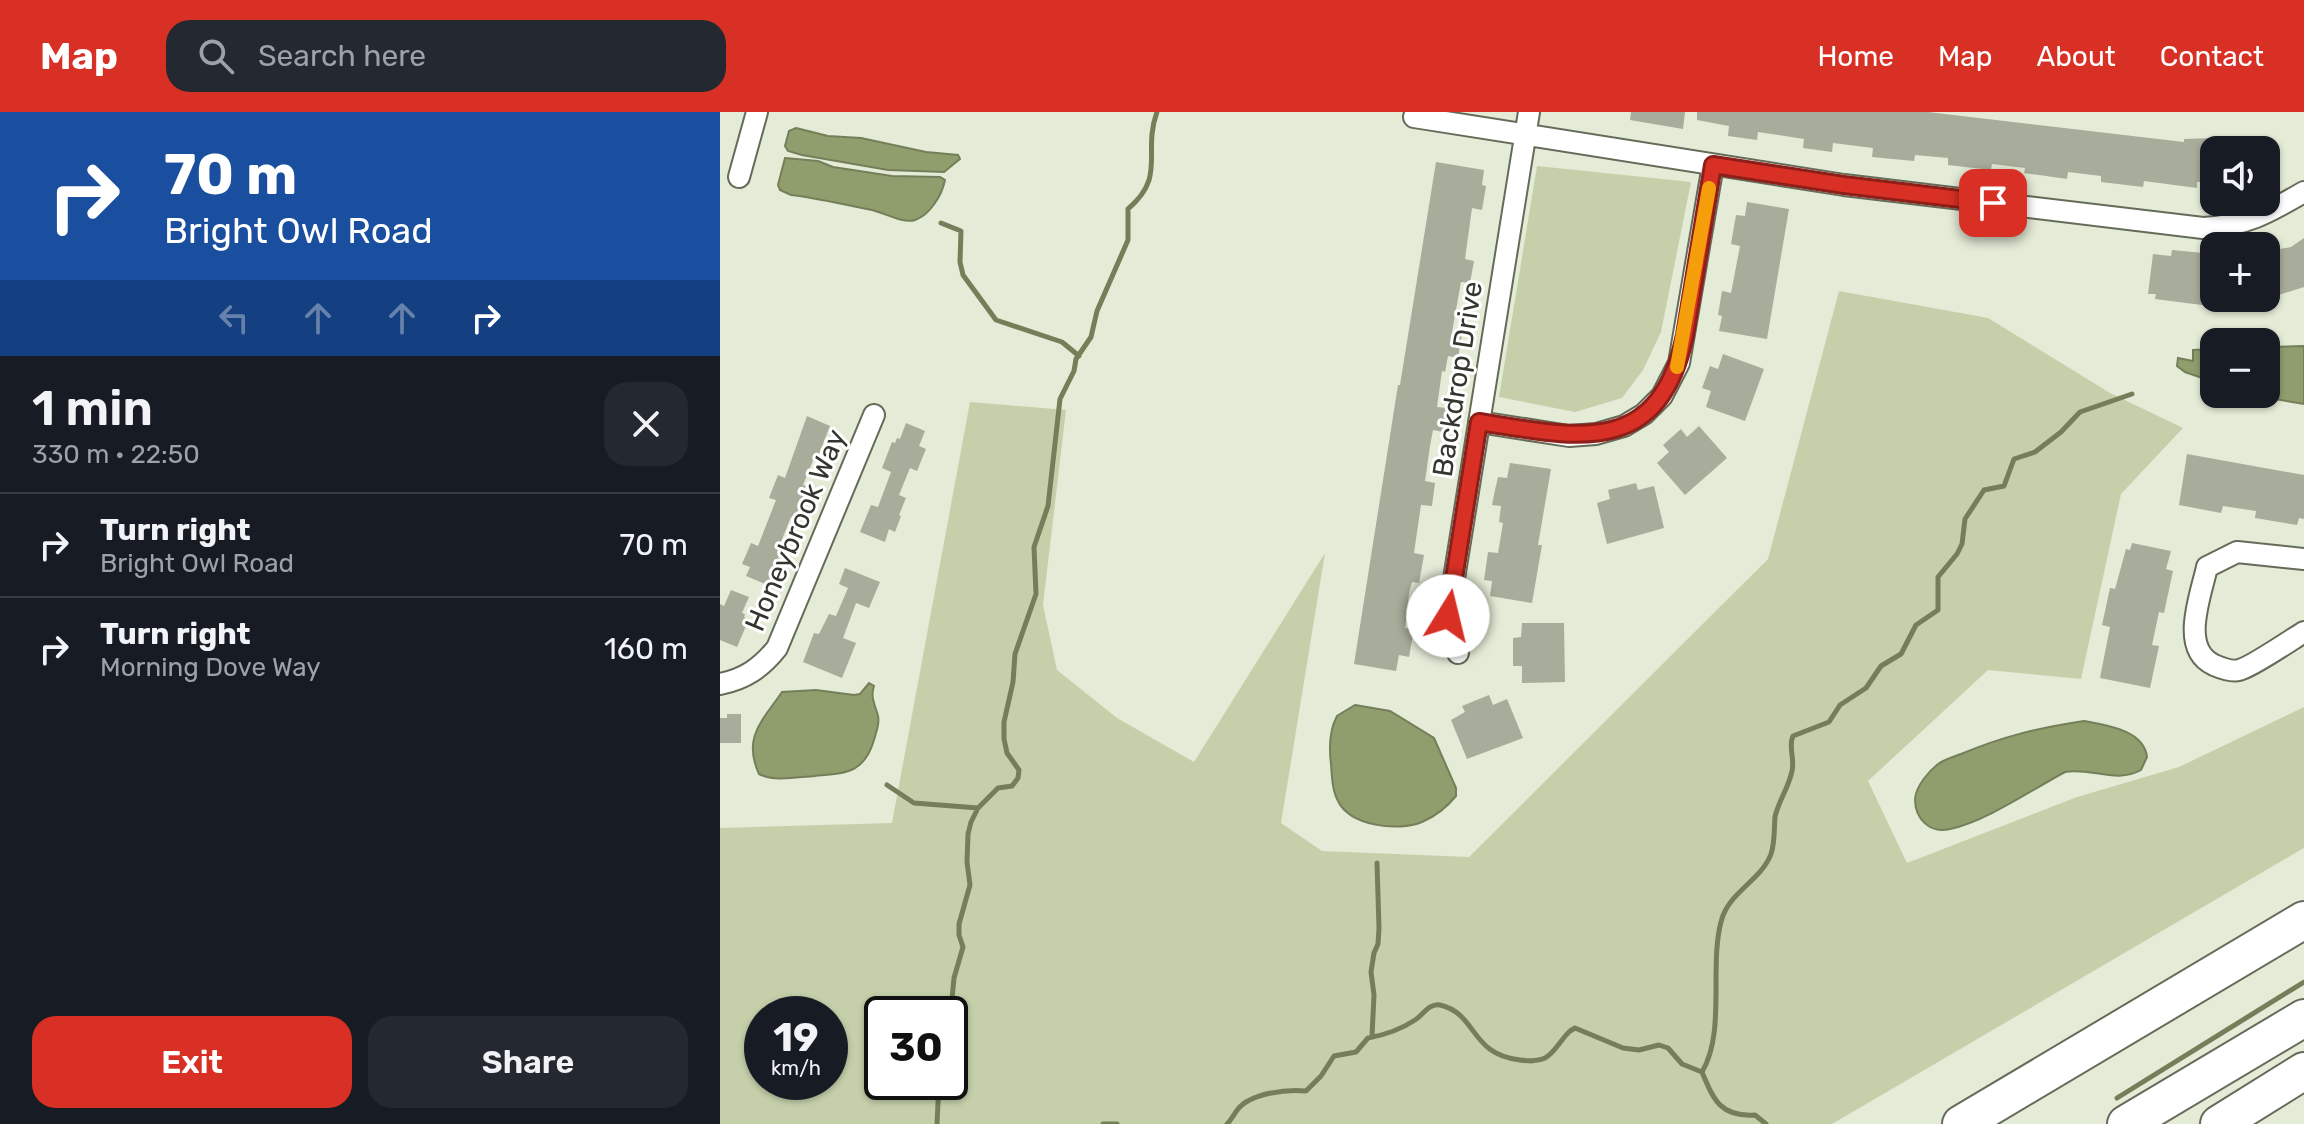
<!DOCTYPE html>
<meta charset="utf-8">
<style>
:root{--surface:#171b24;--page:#242831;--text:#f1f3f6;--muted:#9ea1a6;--line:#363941;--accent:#d93025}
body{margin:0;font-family:Rubik,sans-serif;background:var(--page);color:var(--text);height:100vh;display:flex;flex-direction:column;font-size:30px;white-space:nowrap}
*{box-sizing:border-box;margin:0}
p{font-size:26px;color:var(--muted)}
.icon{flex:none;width:44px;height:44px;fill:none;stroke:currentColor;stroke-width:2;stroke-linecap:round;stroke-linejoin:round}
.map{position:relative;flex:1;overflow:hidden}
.side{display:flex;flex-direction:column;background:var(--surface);width:720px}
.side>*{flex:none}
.hud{background:#1a4fa0;color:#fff;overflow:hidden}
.tools{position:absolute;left:1480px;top:24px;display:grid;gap:16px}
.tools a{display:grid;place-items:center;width:80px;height:80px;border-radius:16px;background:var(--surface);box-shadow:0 2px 6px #0004;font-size:40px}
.speed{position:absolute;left:24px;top:884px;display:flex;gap:16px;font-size:40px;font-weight:700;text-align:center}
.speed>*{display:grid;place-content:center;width:104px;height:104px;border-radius:50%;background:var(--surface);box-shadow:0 2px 6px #0004;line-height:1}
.speed small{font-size:20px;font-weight:400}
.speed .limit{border:4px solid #111;border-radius:12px;background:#fff;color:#111}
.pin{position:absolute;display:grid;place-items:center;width:68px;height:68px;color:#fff;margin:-34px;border-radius:16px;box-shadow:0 4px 12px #0006}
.me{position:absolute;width:88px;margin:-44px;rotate:9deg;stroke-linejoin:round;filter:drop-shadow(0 0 6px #0008)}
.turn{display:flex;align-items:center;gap:28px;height:168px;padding:0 32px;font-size:36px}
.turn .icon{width:104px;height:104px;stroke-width:2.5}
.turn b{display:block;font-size:56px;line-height:68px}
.lanes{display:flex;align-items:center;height:76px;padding:0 32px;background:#0003;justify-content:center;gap:40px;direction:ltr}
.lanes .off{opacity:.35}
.round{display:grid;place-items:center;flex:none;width:84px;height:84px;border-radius:24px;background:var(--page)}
.headline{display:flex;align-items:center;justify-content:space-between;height:136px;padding:0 32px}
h1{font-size:48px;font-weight:600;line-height:60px}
.action{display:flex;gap:16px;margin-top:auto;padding:16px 32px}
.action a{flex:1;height:92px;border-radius:24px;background:var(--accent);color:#fff;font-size:32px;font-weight:600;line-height:92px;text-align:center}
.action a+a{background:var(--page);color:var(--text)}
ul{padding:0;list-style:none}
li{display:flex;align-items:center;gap:24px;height:104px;padding:0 32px;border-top:2px solid var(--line)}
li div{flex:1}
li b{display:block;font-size:30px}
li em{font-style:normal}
header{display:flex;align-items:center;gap:48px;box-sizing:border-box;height:112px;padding:0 40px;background:var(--accent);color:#fff}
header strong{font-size:38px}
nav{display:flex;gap:44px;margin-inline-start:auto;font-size:28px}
.search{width:560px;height:72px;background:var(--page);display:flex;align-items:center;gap:20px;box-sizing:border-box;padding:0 28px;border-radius:24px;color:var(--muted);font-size:30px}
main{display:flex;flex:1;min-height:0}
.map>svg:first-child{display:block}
.green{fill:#c5d0ab;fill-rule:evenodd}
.water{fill:#909e6d;stroke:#747f5a;stroke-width:2}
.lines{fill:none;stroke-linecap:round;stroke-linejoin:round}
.stream{stroke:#747f5a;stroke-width:5}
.building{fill:#a7ad9a}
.minor-casing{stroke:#656b59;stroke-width:24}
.motorway-casing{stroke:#656b59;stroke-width:40}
.minor{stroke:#fff;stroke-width:20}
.motorway{stroke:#fff;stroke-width:36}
.route-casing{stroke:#8d1f18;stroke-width:20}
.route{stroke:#d93025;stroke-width:14}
.slow{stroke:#f59e0b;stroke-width:14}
.labels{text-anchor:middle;stroke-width:6;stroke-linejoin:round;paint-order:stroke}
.street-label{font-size:28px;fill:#33362e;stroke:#fff}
</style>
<header>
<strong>Map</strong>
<div class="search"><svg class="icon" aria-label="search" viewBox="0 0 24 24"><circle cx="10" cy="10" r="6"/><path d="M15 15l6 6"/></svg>Search here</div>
<nav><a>Home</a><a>Map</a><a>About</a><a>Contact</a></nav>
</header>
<main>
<section class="side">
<div class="hud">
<div class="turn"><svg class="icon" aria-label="right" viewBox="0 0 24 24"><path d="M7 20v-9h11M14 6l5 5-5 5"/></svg><div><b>70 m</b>Bright Owl Road</div></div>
<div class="lanes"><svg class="icon off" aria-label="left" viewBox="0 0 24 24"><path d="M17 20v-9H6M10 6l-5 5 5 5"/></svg><svg class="icon off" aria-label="ahead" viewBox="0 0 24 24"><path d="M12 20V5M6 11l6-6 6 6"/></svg><svg class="icon off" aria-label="ahead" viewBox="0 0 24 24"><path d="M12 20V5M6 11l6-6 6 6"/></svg><svg class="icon" aria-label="right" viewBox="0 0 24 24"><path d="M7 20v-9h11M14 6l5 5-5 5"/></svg></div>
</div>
<div class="headline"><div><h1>1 min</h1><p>330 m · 22:50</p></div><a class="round"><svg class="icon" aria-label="close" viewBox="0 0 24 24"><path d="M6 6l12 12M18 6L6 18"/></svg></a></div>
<ul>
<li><svg class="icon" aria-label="right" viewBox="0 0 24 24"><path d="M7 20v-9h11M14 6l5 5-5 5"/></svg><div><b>Turn right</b><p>Bright Owl Road</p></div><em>70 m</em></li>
<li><svg class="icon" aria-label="right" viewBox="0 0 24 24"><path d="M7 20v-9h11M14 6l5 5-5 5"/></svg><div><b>Turn right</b><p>Morning Dove Way</p></div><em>160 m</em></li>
</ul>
<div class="action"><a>Exit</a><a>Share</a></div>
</section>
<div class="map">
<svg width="1584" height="1012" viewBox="0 0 1584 1012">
<rect width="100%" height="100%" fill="#e4ebd6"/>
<!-- green -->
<path class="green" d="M 817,54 L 971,70 L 941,220 L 923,258 L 902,286 L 855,300 L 779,285 Z
M 1119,179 L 1268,206 L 1390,281 L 1463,316 L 1401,382 L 1361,567 L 1268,558 L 1148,669 L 1187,751 L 1357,685 L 1459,655 L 1584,595 L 1584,736 L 1112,1012 L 0,1012 L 0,716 L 172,711 L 250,290 L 346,298 L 323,493 L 337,558 L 397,606 L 474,650 L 605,441 L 561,711 L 602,739 L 749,745 L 1048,447 ZM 42,902 L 110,902 L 110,970 L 42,970 ZM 162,902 L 230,902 L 230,970 L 162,970 Z"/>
<!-- water -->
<path class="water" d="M 76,16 L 108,24 L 141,26 L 206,40 L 238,43 L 240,47 L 224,60 L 168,58 L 82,43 L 68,39 L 65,34 L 69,19 Z
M 65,46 L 98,49 L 113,55 L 172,64 L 220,65 L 225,68 C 222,83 210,103 195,108 C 183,112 165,101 152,98 C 125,93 98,86 71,83 L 60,78 L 58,73 Z
M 1584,234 L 1584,292 L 1526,282 L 1546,282 L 1546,235 Z
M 1494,237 L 1494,270 L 1465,260 L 1457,254 L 1458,246 L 1473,249 L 1473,238 Z
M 149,571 L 154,574 C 150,585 155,592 158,604 C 160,612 156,620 154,628 C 144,662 125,661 95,664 C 77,665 55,670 39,662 C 22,625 43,608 62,580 L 96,578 L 134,583 L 140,582 Z
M 635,593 L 670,599 L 714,626 L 736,676 L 736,684 C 727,695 716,704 702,710 C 678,720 630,714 618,689 C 612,678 612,664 611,652 C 609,636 609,619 617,604 Z
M 1364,609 C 1386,613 1424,618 1427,645 L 1421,658 C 1397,672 1370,655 1345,660 C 1313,677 1265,710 1230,717 C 1210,722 1195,707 1195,687 C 1196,674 1209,659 1218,652 C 1225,647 1233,645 1241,642 C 1284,624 1318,616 1364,609 Z"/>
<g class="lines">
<!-- stream -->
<path class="stream" d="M 221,111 L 241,119 L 240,150 L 243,163 L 276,208 L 342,230 L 359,244
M 167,673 L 194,691 L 258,696
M 216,902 L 232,887 L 234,866 L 243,835 L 239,823 L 239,812 L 250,773 L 247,750 L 248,722 L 251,710 L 258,696 L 278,676 L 292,674 L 298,666 L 299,658 L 287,641 L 284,627 L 284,610 L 293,570 L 295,542 L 316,482 L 314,435 L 328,394 L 340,287 L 354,259 L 356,247 L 371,225 L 377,199 L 408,128 L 408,97 C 447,64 422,41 437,0
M 652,924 L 654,883 L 651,860 L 654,841 L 658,832 L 659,816 L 657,751
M 982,960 C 1006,920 989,855 1001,810 C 1008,780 1041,769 1051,742 C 1055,730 1054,717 1055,705 C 1058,690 1069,675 1072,659 C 1075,647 1068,634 1073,624 L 1109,610 L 1120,593 L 1146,576 L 1161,554 L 1181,542 L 1196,513 L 1218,498 L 1218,465 L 1237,442 L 1242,432 L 1245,407 L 1264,378 L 1284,374 L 1294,347 L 1315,340 L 1341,320 L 1360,300 L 1412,282
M 1397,986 L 1584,870
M 217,1012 L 219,970
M 383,1012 L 397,1012
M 507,1012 C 512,1007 514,1002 518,997 C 531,981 567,977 586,979 L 601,964 L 614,944 L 636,940 L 648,926 C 665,923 680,918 695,908 C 703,903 709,891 720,893 C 758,902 749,942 800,948 C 808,949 817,950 825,946 C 835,941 841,927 850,919 L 855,916 L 903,936 L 919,938 L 939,933 L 948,936 L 962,952 L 982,960 C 994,989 1001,1005 1035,1003 L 1046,1012"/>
</g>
<!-- building -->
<path class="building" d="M 911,0 L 965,0 L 963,17 L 910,8 Z
M 977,0 L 1208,0 L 1464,30 L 1464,27 L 1494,26 L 1494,70 L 1477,70 L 1477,76 L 1424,69 L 1423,75 L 1381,70 L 1381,64 L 1348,60 L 1347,67 L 1304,61 L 1305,56 L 1272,52 L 1271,58 L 1228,53 L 1228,46 L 1195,43 L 1194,49 L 1152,45 L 1153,36 L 1113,31 L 1112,40 L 1083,36 L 1084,27 L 1038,20 L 1037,28 L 1008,24 L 1009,14 L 977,8 Z
M 716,50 L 764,58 L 762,73 L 766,74 L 762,98 L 752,96 L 745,147 L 754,149 L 750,171 L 741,170 L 732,220 L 742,222 L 738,246 L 728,244 L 725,260 L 722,259 L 717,295 L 727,296 L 723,320 L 713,318 L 710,334 L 705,369 L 715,371 L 712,394 L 701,393 L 696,427 L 694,441 L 704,443 L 699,471 L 692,470 L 689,481 L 685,516 L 694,517 L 689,545 L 679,543 L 676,559 L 634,552 L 678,273 L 680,273 Z
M 1027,90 L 1069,97 L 1047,227 L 999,219 L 1002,204 L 998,203 L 1002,179 L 1011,181 L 1020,134 L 1011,132 L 1016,103 L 1025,104 Z
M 1584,126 L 1584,175 L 1546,187 L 1546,145 L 1555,142 L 1554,138 L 1571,135 Z
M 1452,138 L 1494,142 L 1490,194 L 1435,187 L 1436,182 L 1428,182 L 1433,142 L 1451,144 Z
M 1003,242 L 1044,257 L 1025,309 L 986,295 L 991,279 L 982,276 L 990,254 L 998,257 Z
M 87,304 L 110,314 L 99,342 L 96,341 L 83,373 L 86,374 L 84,379 L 88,380 L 77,407 L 71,405 L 57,440 L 60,441 L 58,446 L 62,447 L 50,474 L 26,464 L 30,455 L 22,452 L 31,431 L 38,434 L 56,388 L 49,386 L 58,363 L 65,366 Z
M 186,311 L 205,319 L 199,334 L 206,337 L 197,359 L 190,356 L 179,383 L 186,386 L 179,403 L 181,404 L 175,420 L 169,417 L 165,430 L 140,420 L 151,393 L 158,395 L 171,360 L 162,356 L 172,330 L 175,331 L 177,326 L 180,327 Z
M 979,314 L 1007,346 L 965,383 L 937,351 L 949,340 L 943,333 L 961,317 L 967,325 Z
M 1467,342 L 1584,363 L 1584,407 L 1579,406 L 1577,413 L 1535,406 L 1536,399 L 1503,394 L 1501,401 L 1459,393 Z
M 790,351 L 831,357 L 818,433 L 822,433 L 812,491 L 770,484 L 772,469 L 764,468 L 768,440 L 778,441 L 783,411 L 779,410 L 781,394 L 772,393 L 775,378 L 778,365 L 787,366 Z
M 916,371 L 918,378 L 934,374 L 944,416 L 887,432 L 877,391 L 890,387 L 888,378 Z
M 1412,431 L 1451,439 L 1446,457 L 1453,459 L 1444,501 L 1439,500 L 1432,533 L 1439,534 L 1430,576 L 1380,566 L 1390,515 L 1382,513 L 1390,476 L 1395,477 L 1406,437 L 1410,438 Z
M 125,456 L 160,470 L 149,496 L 136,491 L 123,526 L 136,531 L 122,566 L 83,550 L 94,521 L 99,522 L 109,502 L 116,504 L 128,476 L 119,472 Z
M 11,478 L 29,485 L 22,501 L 25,502 L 24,505 L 29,507 L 17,535 L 0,528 L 0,492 L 4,494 Z
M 802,511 L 844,511 L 845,570 L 802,571 L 802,554 L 793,554 L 793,526 L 801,525 Z
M 769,583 L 773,593 L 787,587 L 803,626 L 747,647 L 731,608 L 745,600 L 742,594 Z
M 7,602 L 21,602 L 21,631 L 0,631 L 0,606 L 7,606 Z"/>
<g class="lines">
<defs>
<path id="minor" d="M 694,5 L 1124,73 L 1483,116 C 1525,114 1548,101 1584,80
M 19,65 L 37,0
M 759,310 L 849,324 L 876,322 L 904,314 L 924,302 L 942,284 L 959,251 L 993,53
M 1584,447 L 1517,440 L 1487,455 C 1481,483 1459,537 1494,553 C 1501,556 1512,560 1519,558 C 1530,556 1571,528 1584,520
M 738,541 L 728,504 L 809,0
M 0,572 C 25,567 41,556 57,536 L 154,303"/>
<path id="motorway" d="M 1241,1012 L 1584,808
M 1406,1012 L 1584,906
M 1499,1012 L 1584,959"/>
</defs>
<!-- minor casing -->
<use href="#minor" class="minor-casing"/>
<!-- motorway casing -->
<use href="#motorway" class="motorway-casing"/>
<!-- minor -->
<use href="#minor" class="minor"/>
<!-- motorway -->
<use href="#motorway" class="motorway"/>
</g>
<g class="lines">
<defs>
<path id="route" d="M 728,504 L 759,310 C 856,325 939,347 965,223 L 993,53 L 1124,73 L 1273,91"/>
</defs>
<!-- route casing -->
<use href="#route" class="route-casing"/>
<!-- route -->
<use href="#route" class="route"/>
<!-- slow -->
<path class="slow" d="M 957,255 L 989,76"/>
</g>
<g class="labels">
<!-- street labels -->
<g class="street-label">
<text transform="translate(737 267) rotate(-81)" y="10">Backdrop Drive</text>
<text transform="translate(75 418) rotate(-67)" y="10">Honeybrook Way</text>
</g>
</g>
</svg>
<div class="tools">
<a><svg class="icon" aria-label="sound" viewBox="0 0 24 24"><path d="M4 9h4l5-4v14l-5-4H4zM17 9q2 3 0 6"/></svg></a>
<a>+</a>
<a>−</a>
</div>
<div class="speed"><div>19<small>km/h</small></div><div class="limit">30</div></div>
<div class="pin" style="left:1273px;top:91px;background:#d93025"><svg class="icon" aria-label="arrive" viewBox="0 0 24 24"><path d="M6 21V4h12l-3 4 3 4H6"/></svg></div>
<svg class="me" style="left:728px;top:504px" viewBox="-20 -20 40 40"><circle r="19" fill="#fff"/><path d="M0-13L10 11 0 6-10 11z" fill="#d93025"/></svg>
</div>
</main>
